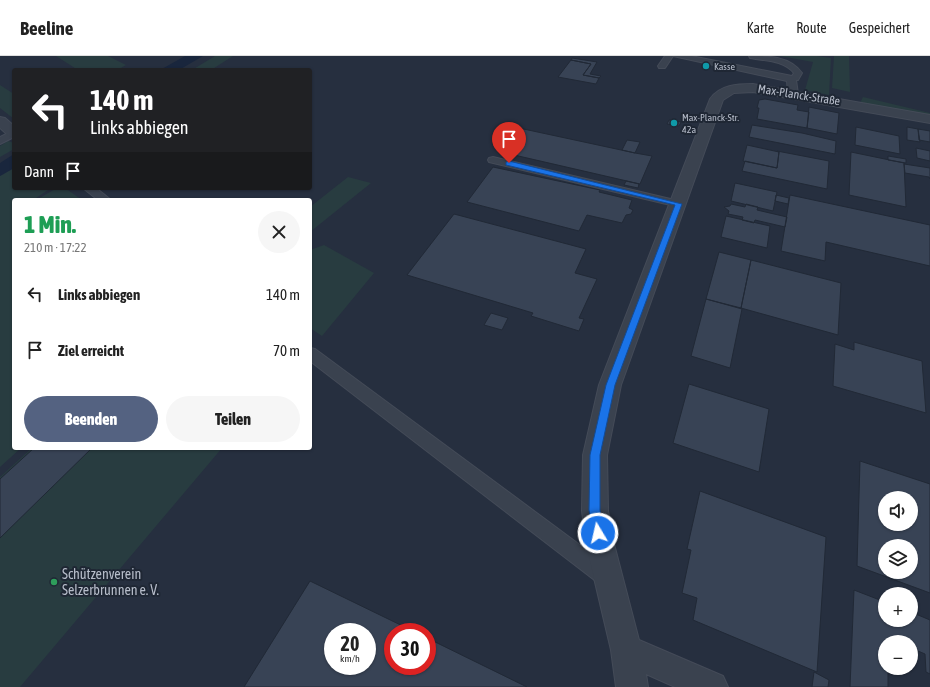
<!DOCTYPE html>
<html lang="de">
<meta charset="utf-8">
<style>
:root{--surface:#fff;--page:#f6f6f6;--text:#222;--muted:#767676;--line:#e0e0e0;--accent:#546281}
body{margin:0;font-family:"Asap Condensed",sans-serif;background:var(--page);color:var(--text);height:100vh;display:flex;flex-direction:column;font-size:15px;white-space:nowrap}
*{box-sizing:border-box;margin:0}
p{font-size:13px;color:var(--muted)}
.icon{flex:none;width:22px;height:22px;fill:none;stroke:currentColor;stroke-width:2;stroke-linecap:round;stroke-linejoin:round}
.map{position:relative;flex:1;overflow:hidden}
.drawer{position:absolute;left:12px;top:142px;width:300px;height:252px;display:flex;flex-direction:column;background:var(--surface);border-radius:4px;box-shadow:0 1px 3px #0004}
.drawer>*{flex:none}
.hud{position:absolute;left:12px;top:12px;width:300px;height:122px;border-radius:4px;box-shadow:0 1px 3px #0004;background:#202124;color:#fff;overflow:hidden}
.buttons{position:absolute;left:878px;top:435px;display:grid;gap:8px}
.buttons a{display:grid;place-items:center;width:40px;height:40px;border-radius:50%;background:var(--surface);box-shadow:0 1px 3px #0004;font-size:20px}
.speed{position:absolute;left:324px;top:567px;display:flex;gap:8px;font-size:20px;font-weight:700;text-align:center}
.speed>*{display:grid;place-content:center;width:52px;height:52px;border-radius:50%;background:var(--surface);box-shadow:0 1px 3px #0004;line-height:1}
.speed small{font-size:10px;font-weight:400}
.speed .limit{border:6px solid #d22;background:#fff;color:#111}
.pin{position:absolute;display:grid;place-items:center;width:34px;height:34px;color:#fff;margin:-41px -17px;border-radius:50% 50% 50% 0;rotate:-45deg;box-shadow:0 0 4px #0007}
.pin .icon{rotate:45deg}
.me{position:absolute;width:44px;margin:-22px;rotate:351deg;stroke-linejoin:round;filter:drop-shadow(0 0 3px #0008)}
.turn{display:flex;align-items:center;gap:14px;height:84px;padding:0 12px;font-size:18px}
.turn .icon{width:52px;height:52px;stroke-width:2.5}
.turn b{display:block;font-size:28px;line-height:34px}
.then{display:flex;align-items:center;height:38px;padding:0 12px;background:#0003;gap:8px;font-size:15px}
.round{display:grid;place-items:center;flex:none;width:42px;height:42px;border-radius:21px;background:var(--page)}
.summary{display:flex;align-items:center;justify-content:space-between;height:68px;padding:0 12px}
h1{font-size:24px;font-weight:800;line-height:30px;color:#1e9e55}
.cta{display:flex;gap:8px;margin-top:auto;padding:8px 12px}
.cta a{flex:1;height:46px;border-radius:24px;background:var(--accent);color:#fff;font-size:16px;font-weight:800;line-height:46px;text-align:center}
.cta a+a{background:var(--page);color:var(--text)}
ul{padding:0;list-style:none}
li{display:flex;align-items:center;gap:12px;height:56px;padding:0 12px}
li div{flex:1}
li b{display:block;font-size:15px}
li em{font-style:normal}
header{display:flex;align-items:center;gap:24px;box-sizing:border-box;height:56px;padding:0 20px;background:var(--surface);border-bottom:1px solid var(--line)}
header strong{font-size:19px}
nav{display:flex;gap:22px;margin-inline-start:auto;font-size:14px}
.map>svg:first-child{display:block}
.green{fill:#283c40}
.water{fill:#19263d}
.building{fill:#384355;stroke:#212936;fill-rule:evenodd}
.lines{fill:none;stroke-linecap:round;stroke-linejoin:round}
.lane-casing{stroke:#444b58;stroke-width:2}
.street-casing{stroke:#444b58;stroke-width:2}
.lane{fill:#3a424f;fill-rule:evenodd}
.street{fill:#3a424f;fill-rule:evenodd}
.route{fill:#1a73e8;stroke:#114b97}
.culture-dot{fill:#0f9aa8;stroke:#1f2734;stroke-width:1.5}
.leisure-dot{fill:#2e9e5b;stroke:#1f2734;stroke-width:1.5}
.labels{text-anchor:middle;stroke-width:4;stroke-linejoin:round;paint-order:stroke}
.far-poi-label{font-size:10px;fill:#b7bdca;stroke:#1f2734;text-anchor:start}
.street-label{font-size:12px;fill:#b7bdca;stroke:#1f2734}
.near-poi-label{font-size:14px;fill:#b7bdca;stroke:#1f2734;text-anchor:start}
</style>
<header>
<strong>Beeline</strong>
<nav><a>Karte</a><a>Route</a><a>Gespeichert</a></nav>
</header>
<div class="map">
<svg width="930" height="631" viewBox="0 0 930 631">
<rect width="100%" height="100%" fill="#262f3f"/>
<!-- green -->
<path class="green" d="M 56,0 L 108,0 L 126,9 L 117,14 L 78,14 Z
M 215,0 L 233,0 L 211,14 L 192,14 Z
M 780,0 L 817,0 L 831,2 L 829,39 L 805,34 L 813,6 Z
M 834,0 L 849,0 L 850,36 L 832,32 Z
M 0,29 L 14,38 L 14,63 L 0,52 Z
M 863,41 L 930,57 L 930,59 L 860,47 Z
M 8,85 L 14,87 L 14,93 L 0,101 L 0,90 Z
M 14,112 L 14,132 L 51,132 L 33,144 L 14,144 L 14,392 L 21,392 L 0,411 L 0,120 Z
M 348,121 L 371,127 L 310,176 L 310,151 Z
M 57,132 L 65,132 L 82,144 L 36,144 Z
M 324,189 L 374,217 L 322,280 L 310,272 L 310,194 Z
M 32,392 L 222,392 L 20,631 L 0,631 L 0,421 Z"/>
<!-- water -->
<path class="water" d="M 185,0 L 203,0 L 179,14 L 160,14 Z
M 14,98 L 14,112 L 0,120 L 0,107 Z"/>
<!-- building -->
<path class="building" d="M 572,2 L 597,6 L 590,18 L 601,20 L 599,22 L 583,19 L 591,8 L 571,4 Z
M 571,4 L 591,8 L 583,19 L 599,22 L 596,28 L 558,21 Z
M 765,43 L 798,49 L 797,54 L 809,56 L 807,72 L 757,63 L 759,52 L 757,52 L 759,44 Z
M 809,51 L 839,57 L 837,78 L 807,72 Z
M 669,64 L 681,66 L 679,70 L 667,68 Z
M 752,69 L 802,77 L 836,85 L 835,98 L 749,81 Z
M 856,71 L 899,80 L 900,98 L 855,89 Z
M 907,71 L 918,73 L 920,86 L 907,84 Z
M 519,72 L 635,97 L 652,100 L 640,128 L 501,96 Z
M 918,73 L 930,75 L 930,86 L 919,84 Z
M 627,84 L 640,86 L 635,97 L 622,94 Z
M 747,89 L 779,96 L 777,112 L 743,105 Z
M 916,92 L 930,95 L 930,105 L 917,102 Z
M 777,95 L 829,105 L 827,133 L 742,115 L 745,105 L 777,112 L 779,96 Z
M 851,96 L 904,107 L 906,151 L 849,139 Z
M 888,100 L 906,103 L 906,107 L 888,104 Z
M 904,108 L 930,112 L 930,123 L 929,121 L 905,117 Z
M 493,111 L 600,134 L 599,136 L 632,144 L 629,152 L 633,154 L 631,158 L 626,159 L 622,167 L 587,159 L 579,175 L 467,146 Z
M 626,125 L 639,128 L 638,132 L 624,129 Z
M 735,127 L 777,136 L 773,155 L 731,145 Z
M 776,139 L 789,142 L 788,148 L 775,145 Z
M 790,139 L 930,169 L 930,210 L 826,186 L 825,205 L 781,195 Z
M 731,148 L 745,151 L 746,148 L 758,151 L 757,154 L 787,161 L 785,171 L 755,164 L 754,167 L 742,164 L 743,161 L 728,158 L 729,155 L 724,151 L 730,150 Z
M 454,158 L 586,193 L 575,217 L 597,223 L 579,262 L 584,263 L 579,275 L 531,260 L 533,257 L 407,219 Z
M 726,160 L 770,170 L 767,192 L 721,181 Z
M 719,196 L 751,204 L 741,252 L 706,243 Z
M 751,204 L 841,227 L 838,279 L 741,252 Z
M 706,243 L 742,253 L 730,312 L 691,300 Z
M 491,257 L 508,262 L 502,274 L 484,269 Z
M 854,286 L 922,305 L 926,357 L 833,330 L 835,288 L 854,294 Z
M 689,328 L 769,353 L 759,416 L 673,387 Z
M 34,392 L 92,392 L 0,482 L 0,423 Z
M 860,405 L 930,428 L 930,537 L 857,510 ZM 885,442 L 911,442 L 911,468 L 885,468 ZM 885,490 L 911,490 L 911,516 L 885,516 Z
M 700,435 L 826,481 L 817,616 L 693,564 L 697,542 L 682,537 L 691,494 L 687,493 Z
M 310,525 L 415,576 L 393,576 L 393,610 L 427,610 L 427,582 L 527,631 L 244,631 ZM 333,576 L 367,576 L 367,610 L 333,610 Z
M 854,534 L 885,546 L 885,564 L 911,564 L 911,556 L 930,564 L 930,618 L 926,616 L 925,598 L 911,592 L 911,586 L 896,586 L 888,583 L 888,586 L 885,586 L 885,612 L 888,612 L 888,631 L 850,631 Z
M 814,616 L 829,624 L 828,631 L 812,631 Z"/>
<g class="lines">
<defs>
<path id="lane" d="M 665,0 L 691,0 L 792,20 L 794,17 C 783,4 765,5 750,2 L 749,0 C 768,0 790,0 802,17 L 798,24 L 796,24 L 798,38 L 793,41 L 788,38 L 787,25 L 673,0 L 665,12 L 659,12 L 658,10 Z
M 14,74 L 14,81 L 0,88 L 0,81 Z
M 493,101 L 679,145 L 685,148 L 679,151 L 489,106 L 488,104 L 489,102 Z
M 83,132 L 96,132 L 111,144 L 98,144 Z
M 310,292 L 315,293 L 615,515 L 618,522 L 615,529 L 608,532 L 601,529 L 310,305 Z"/>
<path id="street" d="M 753,28 L 930,59 L 930,67 L 753,36 L 734,37 L 723,44 L 621,329 L 607,399 L 608,455 L 614,488 L 639,584 L 723,620 L 728,631 L 675,631 L 646,618 L 648,631 L 616,631 L 611,594 L 586,488 L 582,455 L 583,399 L 599,329 L 710,43 C 720,29 737,28 753,28 Z
M 0,61 L 5,62 L 14,70 L 14,81 L 9,80 L 0,72 Z"/>
</defs>
<!-- lane casing -->
<use href="#lane" class="lane-casing"/>
<!-- street casing -->
<use href="#street" class="street-casing"/>
<!-- lane -->
<use href="#lane" class="lane"/>
<!-- street -->
<use href="#street" class="street"/>
</g>
<!-- route -->
<path class="route" d="M 509,105 L 682,148 L 615,329 L 600,399 L 600,454 L 604,477 L 602,481 L 598,482 L 594,481 L 589,454 L 590,399 L 606,329 L 675,149 L 506,109 L 506,106 Z"/>
<!-- markers -->
<g class="culture-dot">
<circle cx="706" cy="10" r="4"/>
<circle cx="674" cy="67" r="4"/>
</g>
<circle class="leisure-dot" cx="54" cy="526" r="4"/>
<g class="labels">
<!-- far-poi labels -->
<g class="far-poi-label">
<text x="714" y="14">Kasse</text>
<text x="682" y="65">Max-Planck-Str.<tspan x="682" dy="12">42a</tspan></text>
</g>
<!-- street labels -->
<g class="street-label">
<text transform="translate(799 39) rotate(9)" y="4">Max-Planck-Straße</text>
</g>
<!-- near-poi labels -->
<g class="near-poi-label">
<text x="62" y="523">Schützenverein<tspan x="62" dy="16">Selzerbrunnen e. V.</tspan></text>
</g>
</g>
</svg>
<div class="buttons">
<a><svg class="icon" aria-label="sound" viewBox="0 0 24 24"><path d="M4 9h4l5-4v14l-5-4H4zM17 9q2 3 0 6"/></svg></a>
<a><svg class="icon" aria-label="layers" viewBox="0 0 24 24"><path d="M12 4l9 5-9 5-9-5zM3 14l9 5 9-5"/></svg></a>
<a>+</a>
<a>−</a>
</div>
<div class="speed"><div>20<small>km/h</small></div><div class="limit">30</div></div>
<div class="pin" style="left:509px;top:107px;background:#d93025"><svg class="icon" aria-label="arrive" viewBox="0 0 24 24"><path d="M6 21V4h12l-3 4 3 4H6"/></svg></div>
<svg class="me" style="left:598px;top:477px" viewBox="-20 -20 40 40"><circle r="17" fill="#1a73e8" stroke="#fff" stroke-width="3"/><path d="M0-11L8 9 0 5-8 9z" fill="#fff"/></svg>
<div class="hud">
<div class="turn"><svg class="icon" aria-label="left" viewBox="0 0 24 24"><path d="M17 20v-9H6M10 6l-5 5 5 5"/></svg><div><b>140 m</b>Links abbiegen</div></div>
<div class="then">Dann<svg class="icon" aria-label="arrive" viewBox="0 0 24 24"><path d="M6 21V4h12l-3 4 3 4H6"/></svg></div>
</div>
<section class="drawer">
<div class="summary"><div><h1>1 Min.</h1><p>210 m · 17:22</p></div><a class="round"><svg class="icon" aria-label="close" viewBox="0 0 24 24"><path d="M6 6l12 12M18 6L6 18"/></svg></a></div>
<ul>
<li><svg class="icon" aria-label="left" viewBox="0 0 24 24"><path d="M17 20v-9H6M10 6l-5 5 5 5"/></svg><div><b>Links abbiegen</b></div><em>140 m</em></li>
<li><svg class="icon" aria-label="arrive" viewBox="0 0 24 24"><path d="M6 21V4h12l-3 4 3 4H6"/></svg><div><b>Ziel erreicht</b></div><em>70 m</em></li>
</ul>
<div class="cta"><a>Beenden</a><a>Teilen</a></div>
</section>
</div>
